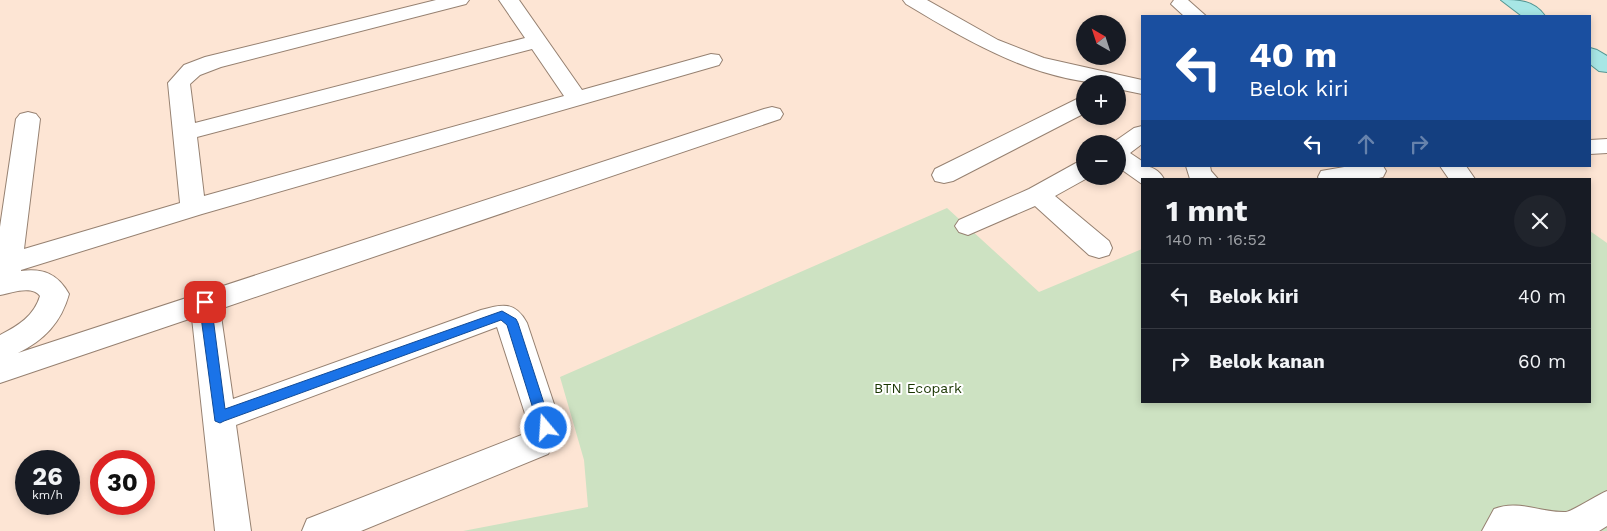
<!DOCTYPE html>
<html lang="id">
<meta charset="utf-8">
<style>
:root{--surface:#171b24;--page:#20242c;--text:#f1f3f6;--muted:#9ea1a6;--line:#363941}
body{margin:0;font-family:"Work Sans",sans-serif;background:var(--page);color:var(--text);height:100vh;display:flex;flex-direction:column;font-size:19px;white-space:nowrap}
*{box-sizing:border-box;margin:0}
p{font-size:16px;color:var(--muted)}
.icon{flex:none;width:28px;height:28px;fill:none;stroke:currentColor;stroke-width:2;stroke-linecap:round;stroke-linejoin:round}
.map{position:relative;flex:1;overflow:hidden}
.side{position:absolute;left:1141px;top:178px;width:450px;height:225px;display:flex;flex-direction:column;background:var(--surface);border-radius:0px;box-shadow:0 2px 8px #0003}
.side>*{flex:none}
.hud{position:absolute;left:1141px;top:15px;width:450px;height:152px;border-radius:0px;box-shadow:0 2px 8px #0003;background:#1a4fa0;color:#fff;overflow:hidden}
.needle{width:32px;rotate:321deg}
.buttons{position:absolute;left:1076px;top:15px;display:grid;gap:10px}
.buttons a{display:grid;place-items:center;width:50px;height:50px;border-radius:50%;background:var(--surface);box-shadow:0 2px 8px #0003;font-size:25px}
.speed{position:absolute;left:15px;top:450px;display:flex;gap:10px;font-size:25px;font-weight:700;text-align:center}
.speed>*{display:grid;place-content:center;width:65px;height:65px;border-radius:50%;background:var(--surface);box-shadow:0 2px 8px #0003;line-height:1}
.speed small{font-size:12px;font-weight:400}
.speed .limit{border:8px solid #d22;background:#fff;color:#111}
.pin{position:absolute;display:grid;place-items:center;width:42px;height:42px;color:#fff;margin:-21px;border-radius:10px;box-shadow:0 2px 8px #0006}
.me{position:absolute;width:55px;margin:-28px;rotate:342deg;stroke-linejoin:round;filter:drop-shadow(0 0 4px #0008)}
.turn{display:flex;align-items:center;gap:18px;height:105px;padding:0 25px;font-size:22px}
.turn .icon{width:65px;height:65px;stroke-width:2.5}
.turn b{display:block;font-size:35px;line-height:42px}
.lanes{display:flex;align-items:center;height:48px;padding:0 25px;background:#0003;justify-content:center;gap:25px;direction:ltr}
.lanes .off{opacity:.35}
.round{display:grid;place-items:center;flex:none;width:52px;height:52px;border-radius:26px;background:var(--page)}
.headline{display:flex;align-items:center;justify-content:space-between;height:85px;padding:0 25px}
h1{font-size:30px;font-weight:700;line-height:38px}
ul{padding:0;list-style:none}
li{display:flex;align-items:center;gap:15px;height:65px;padding:0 25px;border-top:1px solid var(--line)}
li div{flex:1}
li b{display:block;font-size:19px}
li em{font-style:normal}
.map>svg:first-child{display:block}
.green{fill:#cde2c2}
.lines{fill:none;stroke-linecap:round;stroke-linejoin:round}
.minor-casing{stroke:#968171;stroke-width:2}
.major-casing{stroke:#539592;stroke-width:2}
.minor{fill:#fff;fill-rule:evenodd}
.major{fill:#a7e6e5;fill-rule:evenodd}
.route{fill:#1a73e8;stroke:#114b97}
.labels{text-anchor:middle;stroke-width:4;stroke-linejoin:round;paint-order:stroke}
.park-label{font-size:14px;fill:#193500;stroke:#fff}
</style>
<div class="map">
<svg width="1607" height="531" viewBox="0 0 1607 531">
<rect width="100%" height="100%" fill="#fde5d4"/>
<!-- green -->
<path class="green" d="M 947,208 L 1039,292 L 1142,249 L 1142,401 L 1590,401 L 1590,231 L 1607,243 L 1607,531 L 463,531 L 588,507 L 584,460 L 560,377 Z"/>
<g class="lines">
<defs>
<path id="minor" d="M 436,0 L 469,0 L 466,4 L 221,67 L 200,75 L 190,84 L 195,123 L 525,38 L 499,0 L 519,0 L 582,90 L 711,54 L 719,55 L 722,60 L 719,65 L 202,214 L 21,270 L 21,271 C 43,268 58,274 69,294 C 61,323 44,340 18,353 L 764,109 L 772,107 L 780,109 L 783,114 L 780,119 L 220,309 L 233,399 L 481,310 C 502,304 515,301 527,323 L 562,428 L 548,454 L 361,531 L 302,531 L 307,519 L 524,434 L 529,426 L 497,327 L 236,425 L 251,531 L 215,531 L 192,318 L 0,383 L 0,335 C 18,326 34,316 40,296 C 32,285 11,293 0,295 L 0,227 L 16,119 L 20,114 L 28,112 L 36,114 L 40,119 L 24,249 L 180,203 L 168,83 L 184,65 L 205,57 ZM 532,49 L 564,96 L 204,196 L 197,137 Z
M 903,0 L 927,0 L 998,40 L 1044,58 L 1142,80 L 1142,94 L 1118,89 L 1118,84 C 1040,84 971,43 906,4 Z
M 1174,0 L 1188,0 L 1206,16 L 1184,16 L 1171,4 Z
M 1085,97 L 1085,113 L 953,181 L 944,183 L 935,181 L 932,175 L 935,169 L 1077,99 Z
M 1142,126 L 1142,144 L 1130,153 L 1142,161 L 1142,166 C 1152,166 1159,170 1164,179 L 1142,179 L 1142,184 L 1118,167 L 1118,144 L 1111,144 L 1134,128 Z
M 1607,139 L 1607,153 L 1590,154 L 1590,140 Z
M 1085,161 L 1085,176 L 1091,176 L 1055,196 L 1109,241 L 1112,248 L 1109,255 L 1099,258 L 1089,255 L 1035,206 L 968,235 L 959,232 L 955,226 L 959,220 L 1029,189 L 1076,163 Z
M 1186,166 L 1210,166 L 1211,171 L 1218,179 L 1190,179 Z
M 1350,166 L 1383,166 L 1386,171 L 1383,177 L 1375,179 L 1319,179 L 1318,177 L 1321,171 Z
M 1440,166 L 1466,166 L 1475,179 L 1449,179 Z
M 1607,491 L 1607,526 L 1599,531 L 1482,531 L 1494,509 C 1518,499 1541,513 1566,512 C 1573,511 1597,495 1607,491 Z"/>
<path id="major" d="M 1501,0 C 1518,0 1534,0 1545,16 L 1522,16 Z
M 1590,48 L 1597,50 L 1607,56 L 1607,72 L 1599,71 L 1590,64 Z"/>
</defs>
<!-- minor casing -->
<use href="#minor" class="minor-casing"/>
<!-- major casing -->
<use href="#major" class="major-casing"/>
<!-- minor -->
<use href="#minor" class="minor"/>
<!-- major -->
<use href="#major" class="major"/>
</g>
<!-- route -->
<path class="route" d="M 205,298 L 211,302 L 225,409 L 502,311 L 516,319 L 518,323 L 552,428 L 550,432 L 546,434 L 541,432 L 539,428 L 507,325 L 501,320 L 224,421 L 220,423 L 215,421 L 199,302 Z"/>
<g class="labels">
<!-- park labels -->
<g class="park-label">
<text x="918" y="393">BTN Ecopark</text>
</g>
</g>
</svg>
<div class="buttons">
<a><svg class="needle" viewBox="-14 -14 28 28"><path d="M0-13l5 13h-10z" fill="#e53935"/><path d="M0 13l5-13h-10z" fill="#9ea1a6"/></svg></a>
<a>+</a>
<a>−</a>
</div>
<div class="speed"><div>26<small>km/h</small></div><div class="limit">30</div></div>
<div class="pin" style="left:205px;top:302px;background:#d93025"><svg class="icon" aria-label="arrive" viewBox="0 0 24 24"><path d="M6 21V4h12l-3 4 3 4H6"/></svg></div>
<svg class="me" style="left:546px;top:428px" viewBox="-20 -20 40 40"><circle r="17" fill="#1a73e8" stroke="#fff" stroke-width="3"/><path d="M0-11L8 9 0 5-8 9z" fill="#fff"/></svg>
<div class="hud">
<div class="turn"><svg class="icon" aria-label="left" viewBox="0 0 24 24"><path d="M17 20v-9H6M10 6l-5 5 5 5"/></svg><div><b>40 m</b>Belok kiri</div></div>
<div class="lanes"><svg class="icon" aria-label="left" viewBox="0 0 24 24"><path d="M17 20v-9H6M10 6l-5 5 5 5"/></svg><svg class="icon off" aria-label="ahead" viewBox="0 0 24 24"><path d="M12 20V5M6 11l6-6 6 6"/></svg><svg class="icon off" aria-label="right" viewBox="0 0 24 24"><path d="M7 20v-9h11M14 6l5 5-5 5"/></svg></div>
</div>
<section class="side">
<div class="headline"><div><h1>1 mnt</h1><p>140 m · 16:52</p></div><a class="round"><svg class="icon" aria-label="close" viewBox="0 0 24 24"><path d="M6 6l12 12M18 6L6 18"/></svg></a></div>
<ul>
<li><svg class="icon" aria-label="left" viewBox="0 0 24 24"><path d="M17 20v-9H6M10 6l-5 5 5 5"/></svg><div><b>Belok kiri</b></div><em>40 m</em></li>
<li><svg class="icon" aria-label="right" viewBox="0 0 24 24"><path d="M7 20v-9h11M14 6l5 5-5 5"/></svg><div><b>Belok kanan</b></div><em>60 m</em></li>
</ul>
</section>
</div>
